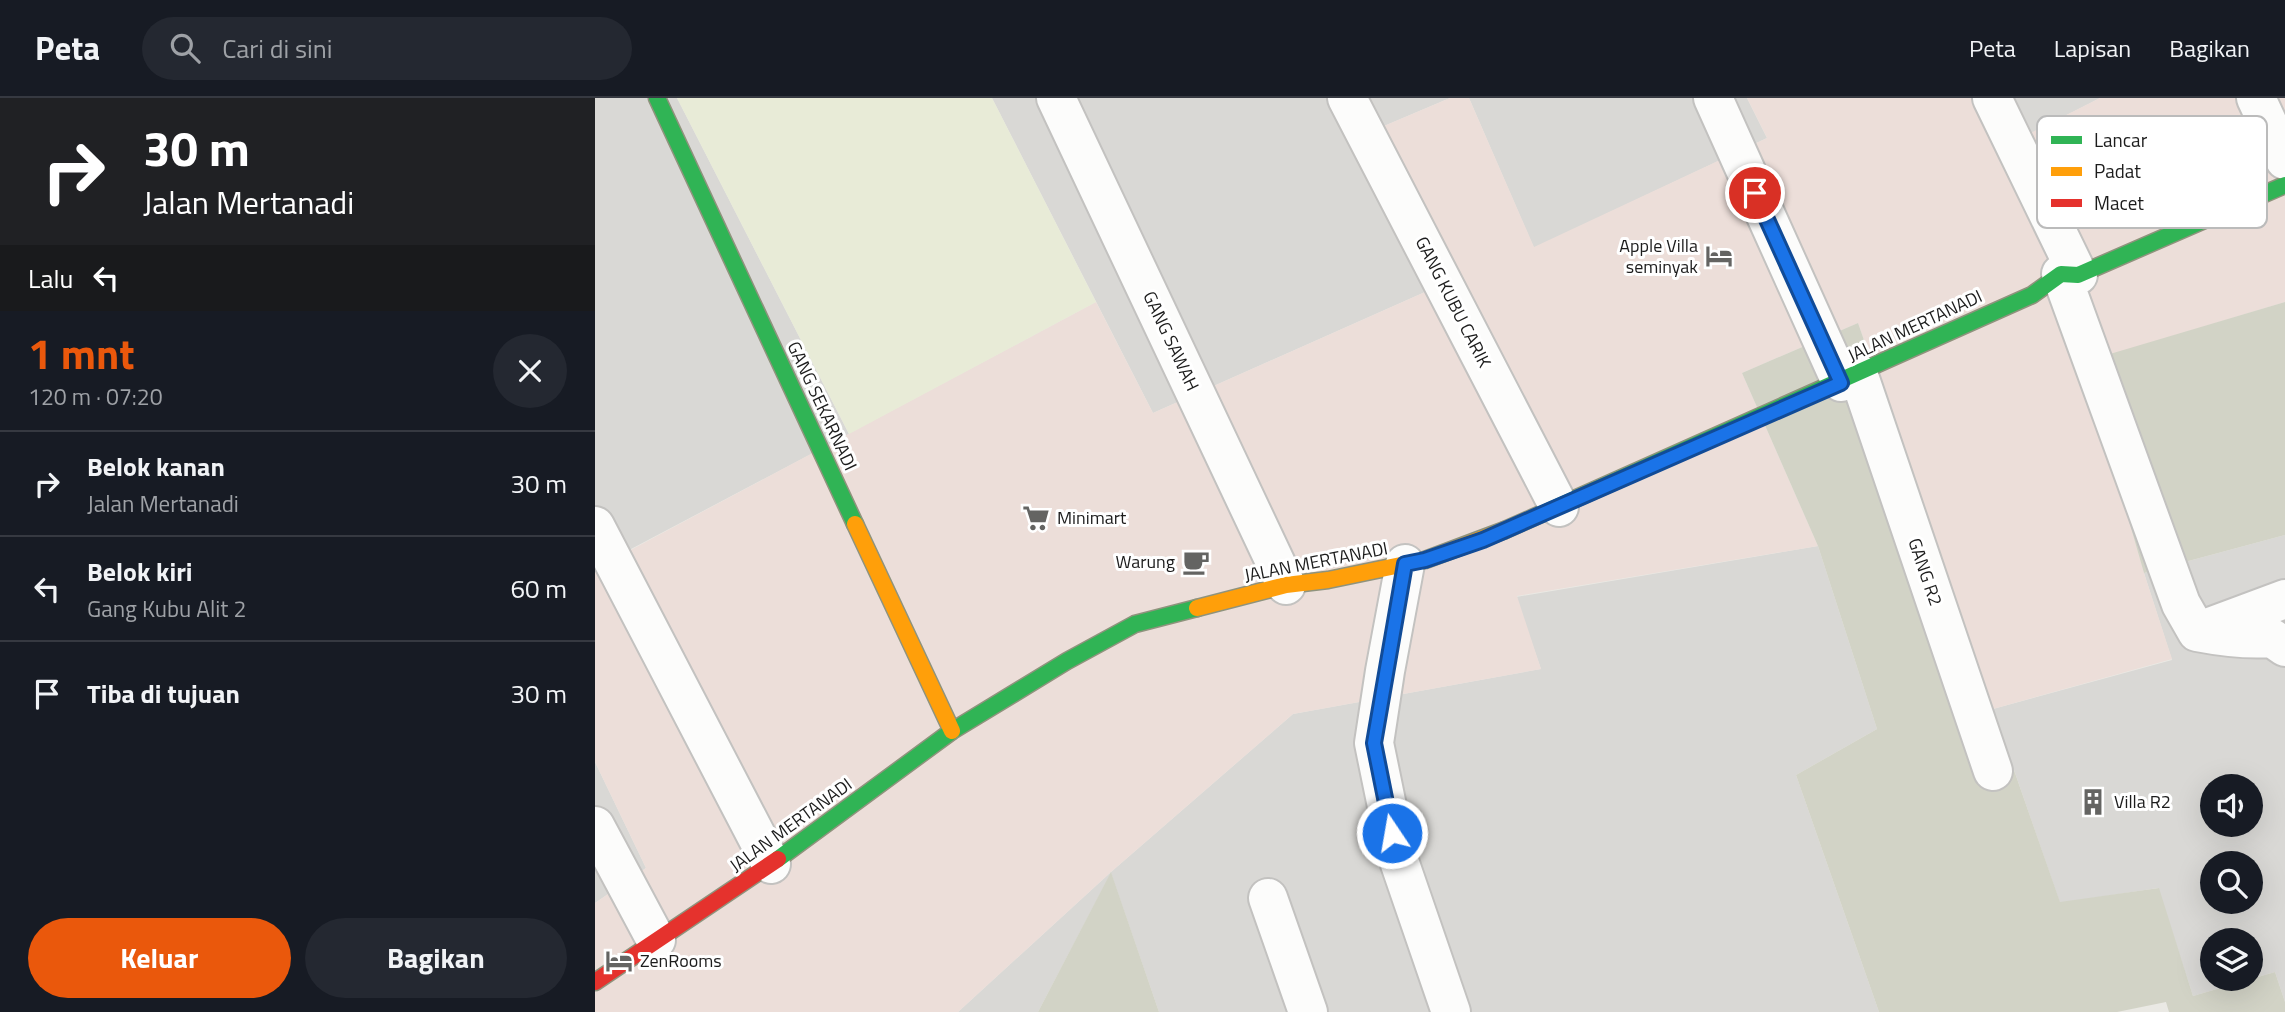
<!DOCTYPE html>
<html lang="id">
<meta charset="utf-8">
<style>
:root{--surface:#171b24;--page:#242831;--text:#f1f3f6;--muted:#9ea1a6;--line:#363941;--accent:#ea580c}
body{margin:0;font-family:"Titillium Web",sans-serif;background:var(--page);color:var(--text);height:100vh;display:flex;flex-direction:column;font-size:26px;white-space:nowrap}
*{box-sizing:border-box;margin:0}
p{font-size:23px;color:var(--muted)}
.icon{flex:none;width:38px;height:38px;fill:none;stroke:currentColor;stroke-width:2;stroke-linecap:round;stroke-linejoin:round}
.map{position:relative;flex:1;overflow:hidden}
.sheet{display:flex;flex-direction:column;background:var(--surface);width:595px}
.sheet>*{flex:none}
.top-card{background:#202124;color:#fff;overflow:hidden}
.buttons{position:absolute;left:1605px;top:676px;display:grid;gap:14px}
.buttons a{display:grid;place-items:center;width:63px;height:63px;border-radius:50%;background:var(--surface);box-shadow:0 7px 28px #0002;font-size:35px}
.pin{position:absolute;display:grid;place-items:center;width:60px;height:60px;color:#fff;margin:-30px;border:4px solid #fff;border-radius:50%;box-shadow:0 2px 7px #0007}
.me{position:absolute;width:77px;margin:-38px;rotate:348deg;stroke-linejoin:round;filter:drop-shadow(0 0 5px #0008)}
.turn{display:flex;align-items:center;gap:24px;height:147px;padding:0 28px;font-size:32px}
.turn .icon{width:91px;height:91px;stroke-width:2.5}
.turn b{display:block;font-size:49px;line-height:60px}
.then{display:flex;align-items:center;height:66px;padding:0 28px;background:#0003;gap:14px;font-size:26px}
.round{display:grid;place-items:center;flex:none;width:74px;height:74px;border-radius:37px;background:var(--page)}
.overview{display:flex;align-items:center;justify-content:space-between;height:119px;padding:0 28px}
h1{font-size:42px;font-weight:700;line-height:52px;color:var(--accent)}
.cta{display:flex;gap:14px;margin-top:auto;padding:14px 28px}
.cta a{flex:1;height:80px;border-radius:42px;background:var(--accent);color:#fff;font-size:28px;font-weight:700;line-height:80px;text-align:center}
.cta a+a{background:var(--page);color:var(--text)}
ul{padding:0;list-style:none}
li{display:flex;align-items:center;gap:21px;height:105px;padding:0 28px;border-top:2px solid var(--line)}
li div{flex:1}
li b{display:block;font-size:26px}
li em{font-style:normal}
header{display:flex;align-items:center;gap:42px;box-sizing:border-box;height:98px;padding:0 35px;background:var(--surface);border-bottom:2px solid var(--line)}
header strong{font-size:33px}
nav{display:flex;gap:38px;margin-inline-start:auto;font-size:24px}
.search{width:490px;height:63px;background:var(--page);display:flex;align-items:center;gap:18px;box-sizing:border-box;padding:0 24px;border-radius:38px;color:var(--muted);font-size:26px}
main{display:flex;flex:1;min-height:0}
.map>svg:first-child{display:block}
.residential{fill:#d9d8d5;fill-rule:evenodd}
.commercial{fill:#ecded9}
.construction{fill:#d2d3c6}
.farmland{fill:#e8ebd7}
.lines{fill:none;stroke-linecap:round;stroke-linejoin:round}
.street-casing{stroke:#c3c2c0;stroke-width:42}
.fast-casing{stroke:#8f937d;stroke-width:19}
.slow-casing{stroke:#8f937d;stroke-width:19}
.jam-casing{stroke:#8f937d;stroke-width:19}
.street{stroke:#fcfcfb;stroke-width:38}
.fast{stroke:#30b455;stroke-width:16}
.slow{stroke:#ff9f0a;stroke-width:16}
.jam{stroke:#e5322d;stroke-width:16}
.route-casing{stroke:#114b97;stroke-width:18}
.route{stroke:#1a73e8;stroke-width:12}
.labels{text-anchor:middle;stroke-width:6;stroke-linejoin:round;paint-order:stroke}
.poi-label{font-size:18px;fill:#1c1c1c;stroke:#fff;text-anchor:start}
.street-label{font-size:18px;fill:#1c1c1c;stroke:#fff}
.key{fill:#fff;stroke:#bbb;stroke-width:2}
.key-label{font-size:19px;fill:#1c1c1c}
</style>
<header>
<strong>Peta</strong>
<div class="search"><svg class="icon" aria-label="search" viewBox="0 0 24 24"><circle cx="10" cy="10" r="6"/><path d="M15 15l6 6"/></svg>Cari di sini</div>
<nav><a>Peta</a><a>Lapisan</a><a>Bagikan</a></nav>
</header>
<main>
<section class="sheet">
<div class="top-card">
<div class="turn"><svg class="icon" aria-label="right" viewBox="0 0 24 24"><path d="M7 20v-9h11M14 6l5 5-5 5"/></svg><div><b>30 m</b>Jalan Mertanadi</div></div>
<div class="then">Lalu<svg class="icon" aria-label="left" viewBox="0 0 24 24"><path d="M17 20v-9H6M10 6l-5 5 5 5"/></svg></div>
</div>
<div class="overview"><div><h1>1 mnt</h1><p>120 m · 07:20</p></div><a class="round"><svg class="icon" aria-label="close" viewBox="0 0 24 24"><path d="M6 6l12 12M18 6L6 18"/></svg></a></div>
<ul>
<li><svg class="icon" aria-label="right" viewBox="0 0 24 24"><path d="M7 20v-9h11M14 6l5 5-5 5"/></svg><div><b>Belok kanan</b><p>Jalan Mertanadi</p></div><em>30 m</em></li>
<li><svg class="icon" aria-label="left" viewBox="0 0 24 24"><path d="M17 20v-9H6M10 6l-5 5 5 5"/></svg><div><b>Belok kiri</b><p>Gang Kubu Alit 2</p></div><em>60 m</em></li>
<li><svg class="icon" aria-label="arrive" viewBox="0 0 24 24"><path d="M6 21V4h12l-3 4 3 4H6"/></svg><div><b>Tiba di tujuan</b></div><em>30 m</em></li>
</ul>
<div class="cta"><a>Keluar</a><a>Bagikan</a></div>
</section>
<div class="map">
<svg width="1690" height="914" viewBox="0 0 1690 914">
<rect width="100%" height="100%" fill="#eae9e4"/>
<!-- residential -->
<path class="residential" d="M 0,0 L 82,0 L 254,336 L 0,470 Z
M 397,0 L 855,0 L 763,39 L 848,186 L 558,315 Z
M 874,0 L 1152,0 L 1172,40 L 939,150 Z
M 1388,0 L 1505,0 L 1411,48 Z
M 1690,437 L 1690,904 L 1680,874 L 1598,898 L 1563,790 L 1465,805 L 1398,611 L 1577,562 L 1549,475 ZM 1617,688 L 1656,688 L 1656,726 L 1617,726 ZM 1617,765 L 1656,765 L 1656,803 L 1617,803 ZM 1617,842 L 1656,842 L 1656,880 L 1617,880 Z
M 1223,448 L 1282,631 L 1201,677 L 1284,914 L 564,914 L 516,775 L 443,914 L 363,914 L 516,774 L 698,616 L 946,571 L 921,499 Z
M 0,664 L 51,770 L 0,805 Z"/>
<!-- commercial -->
<path class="commercial" d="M 855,0 L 874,0 L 939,149 L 1172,40 L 1152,0 L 1388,0 L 1412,47 L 1505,0 L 1690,0 L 1690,204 L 1488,265 L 1549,475 L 1577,561 L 1398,611 L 1263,225 L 1147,275 L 1223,448 L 922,498 L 946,571 L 698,616 L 516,774 L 363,914 L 0,914 L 0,805 L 51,770 L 0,664 L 0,471 L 501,204 L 558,315 L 848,186 L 763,39 Z"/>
<!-- construction -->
<path class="construction" d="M 1690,204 L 1690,437 L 1549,475 L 1488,264 Z
M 1263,225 L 1465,804 L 1564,790 L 1598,898 L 1680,874 L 1690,904 L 1690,914 L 1574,914 L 1571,904 L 1522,914 L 1284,914 L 1201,677 L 1282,631 L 1223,448 L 1147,275 Z
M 516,774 L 564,914 L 443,914 Z"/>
<!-- farmland -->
<path class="farmland" d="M 82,0 L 397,0 L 501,204 L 254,336 Z"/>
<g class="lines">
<defs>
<path id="street" d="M 461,0 L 691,487
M 752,0 L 964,409
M 1118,0 L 1246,284
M 1397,0 L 1483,177
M 1661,0 L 1690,62
M 1466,176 L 1586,506 L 1602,534 C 1628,539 1651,542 1677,540 L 1690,549
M 1263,275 L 1398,673
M 0,428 L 176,766
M 810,466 L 790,573 L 779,645 L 802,757 L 856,914
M 1604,533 L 1690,501
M 0,728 L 61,842
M 673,800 L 713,914"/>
<path id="fast" d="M 62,0 L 260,426
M 910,432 L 1437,197 L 1466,176 L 1483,177 L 1690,87
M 183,761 L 357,633 L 472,563 L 540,526 L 602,510"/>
<path id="slow" d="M 260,426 L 357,633
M 602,510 L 691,487 L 733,482 L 830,462 L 910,432"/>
<path id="jam" d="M 0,884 L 183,761"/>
</defs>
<!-- street casing -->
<use href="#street" class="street-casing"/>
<!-- fast casing -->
<use href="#fast" class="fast-casing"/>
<!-- slow casing -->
<use href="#slow" class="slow-casing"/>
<!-- jam casing -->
<use href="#jam" class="jam-casing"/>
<!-- street -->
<use href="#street" class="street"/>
<!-- fast -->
<use href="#fast" class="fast"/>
<!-- slow -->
<use href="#slow" class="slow"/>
<!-- jam -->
<use href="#jam" class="jam"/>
</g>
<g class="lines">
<defs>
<path id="route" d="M 797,735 L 779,645 L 810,466 L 830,462 L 888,442 L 1246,285 L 1160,95"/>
</defs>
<!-- route casing -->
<use href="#route" class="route-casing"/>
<!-- route -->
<use href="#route" class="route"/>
</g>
<!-- icons -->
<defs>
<symbol id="hotel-bare" viewBox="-9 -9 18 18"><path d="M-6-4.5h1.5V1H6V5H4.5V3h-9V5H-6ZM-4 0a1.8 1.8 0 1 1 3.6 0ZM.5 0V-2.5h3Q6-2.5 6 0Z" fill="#646462" stroke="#fff" stroke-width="2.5" paint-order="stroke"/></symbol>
<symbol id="supermarket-bare" viewBox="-9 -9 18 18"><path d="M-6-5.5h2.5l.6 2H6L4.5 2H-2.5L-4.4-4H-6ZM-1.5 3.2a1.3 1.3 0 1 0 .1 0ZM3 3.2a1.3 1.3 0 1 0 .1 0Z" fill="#646462" stroke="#fff" stroke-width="2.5" paint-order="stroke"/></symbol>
<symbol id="cafe-bare" viewBox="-9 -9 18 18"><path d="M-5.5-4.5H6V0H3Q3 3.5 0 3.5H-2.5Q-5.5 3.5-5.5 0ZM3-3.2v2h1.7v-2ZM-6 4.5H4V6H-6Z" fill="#646462" stroke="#fff" stroke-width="2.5" paint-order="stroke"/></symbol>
<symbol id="building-bare" viewBox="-9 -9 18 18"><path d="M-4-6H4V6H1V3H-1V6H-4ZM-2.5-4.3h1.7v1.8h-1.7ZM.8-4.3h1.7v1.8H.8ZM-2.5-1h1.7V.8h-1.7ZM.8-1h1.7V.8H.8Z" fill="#646462" stroke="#fff" stroke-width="2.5" paint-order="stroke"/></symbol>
</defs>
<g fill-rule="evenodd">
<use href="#hotel-bare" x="1105" y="139" width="38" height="38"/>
<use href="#supermarket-bare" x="422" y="401" width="38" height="38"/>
<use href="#cafe-bare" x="582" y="445" width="38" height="38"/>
<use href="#building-bare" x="1479" y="685" width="38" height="38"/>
<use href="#hotel-bare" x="5" y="844" width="38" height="38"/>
</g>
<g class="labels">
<!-- poi labels -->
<g class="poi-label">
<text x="1103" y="154" text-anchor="end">Apple Villa<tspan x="1103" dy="21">seminyak</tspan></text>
<text x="462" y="426">Minimart</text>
<text x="580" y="470" text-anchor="end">Warung</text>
<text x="1519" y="710">Villa R2</text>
<text x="45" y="869">ZenRooms</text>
</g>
<!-- street labels -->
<g class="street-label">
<text transform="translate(858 204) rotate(63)" y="6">GANG KUBU CARIK</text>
<text transform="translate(1320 228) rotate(-25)" y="6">JALAN MERTANADI</text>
<text transform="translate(576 243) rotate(65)" y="6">GANG SAWAH</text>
<text transform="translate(227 308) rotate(65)" y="6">GANG SEKARNADI</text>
<text transform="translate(721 464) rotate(-11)" y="6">JALAN MERTANADI</text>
<text transform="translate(1330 474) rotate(71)" y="6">GANG R2</text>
<text transform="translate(196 727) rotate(-36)" y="6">JALAN MERTANADI</text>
</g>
</g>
<!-- legend -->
<rect x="1442" y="18" width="230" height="112" rx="10" class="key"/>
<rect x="1456" y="38" width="31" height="8" fill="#30b455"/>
<rect x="1456" y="69" width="31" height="9" fill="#ff9f0a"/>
<rect x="1456" y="101" width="31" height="8" fill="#e5322d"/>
<g class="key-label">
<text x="1499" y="49">Lancar</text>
<text x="1499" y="80">Padat</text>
<text x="1499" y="112">Macet</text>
</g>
</svg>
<div class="buttons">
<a><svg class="icon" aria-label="sound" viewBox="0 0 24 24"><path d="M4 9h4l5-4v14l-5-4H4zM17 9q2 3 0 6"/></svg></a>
<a><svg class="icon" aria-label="search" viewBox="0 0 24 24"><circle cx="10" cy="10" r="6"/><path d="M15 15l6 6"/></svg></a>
<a><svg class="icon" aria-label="layers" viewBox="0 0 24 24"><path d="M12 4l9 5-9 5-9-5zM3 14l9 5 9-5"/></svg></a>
</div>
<div class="pin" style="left:1160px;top:95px;background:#d93025"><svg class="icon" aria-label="arrive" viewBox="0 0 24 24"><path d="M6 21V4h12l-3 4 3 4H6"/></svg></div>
<svg class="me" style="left:797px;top:735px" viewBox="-20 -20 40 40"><circle r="17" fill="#1a73e8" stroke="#fff" stroke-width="3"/><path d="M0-11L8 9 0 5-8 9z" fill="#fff"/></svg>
</div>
</main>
